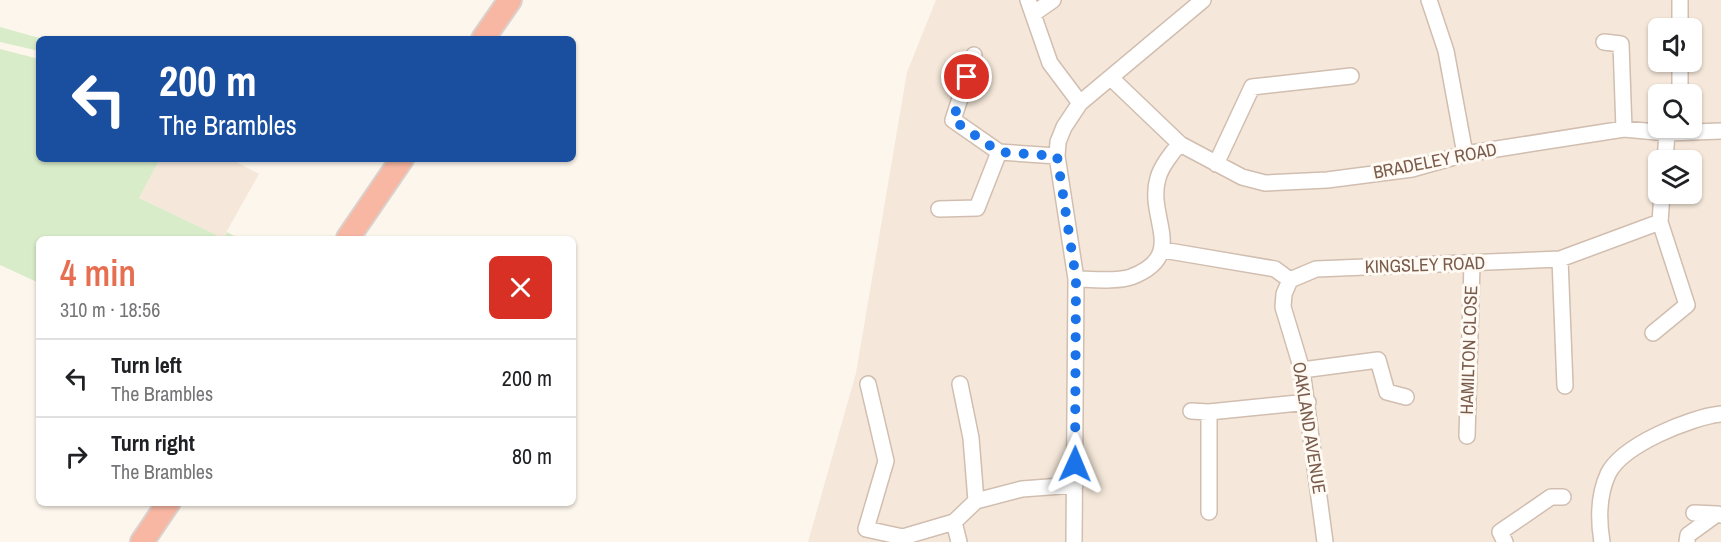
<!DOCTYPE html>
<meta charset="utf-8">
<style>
:root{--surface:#fff;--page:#f2f2f2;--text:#202124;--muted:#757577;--line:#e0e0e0;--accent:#e76f51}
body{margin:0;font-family:"Archivo Narrow",sans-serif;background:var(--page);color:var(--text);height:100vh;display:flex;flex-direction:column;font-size:22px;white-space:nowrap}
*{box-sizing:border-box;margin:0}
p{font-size:20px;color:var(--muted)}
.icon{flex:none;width:33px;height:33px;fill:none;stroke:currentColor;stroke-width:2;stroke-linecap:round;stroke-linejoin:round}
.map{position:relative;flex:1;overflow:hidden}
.details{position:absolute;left:36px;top:236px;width:540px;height:270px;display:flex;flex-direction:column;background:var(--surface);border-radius:9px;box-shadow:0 2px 4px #0004}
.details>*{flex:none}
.hud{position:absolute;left:36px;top:36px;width:540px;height:126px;border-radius:9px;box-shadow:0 2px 4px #0004;background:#1a4fa0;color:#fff;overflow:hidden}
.fabs{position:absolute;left:1648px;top:18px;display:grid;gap:12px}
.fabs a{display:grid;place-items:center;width:54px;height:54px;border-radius:9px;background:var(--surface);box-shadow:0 2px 4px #0004;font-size:30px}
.pin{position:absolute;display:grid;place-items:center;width:51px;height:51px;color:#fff;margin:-26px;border:3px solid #fff;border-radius:50%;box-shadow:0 2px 6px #0007}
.me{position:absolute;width:66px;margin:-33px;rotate:1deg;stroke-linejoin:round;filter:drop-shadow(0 0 4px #0008)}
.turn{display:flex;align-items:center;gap:21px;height:126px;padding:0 24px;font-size:27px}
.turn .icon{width:78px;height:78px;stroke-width:2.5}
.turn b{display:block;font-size:42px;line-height:51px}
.round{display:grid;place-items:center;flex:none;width:63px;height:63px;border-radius:9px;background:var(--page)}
.summary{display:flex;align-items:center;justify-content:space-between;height:102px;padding:0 24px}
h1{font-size:36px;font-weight:600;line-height:45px;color:var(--accent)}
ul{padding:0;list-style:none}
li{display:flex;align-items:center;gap:18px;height:78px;padding:0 24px;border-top:2px solid var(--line)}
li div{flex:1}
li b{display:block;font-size:22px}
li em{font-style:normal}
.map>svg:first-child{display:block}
.residential{fill:#f5e8da;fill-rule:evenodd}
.green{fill:#d8ecc9}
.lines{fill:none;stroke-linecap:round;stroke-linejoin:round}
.minor-casing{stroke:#d1beb0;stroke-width:18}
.highway-casing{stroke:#dad1cd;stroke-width:26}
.minor{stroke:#fff;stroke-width:15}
.highway{stroke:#f7b7a3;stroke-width:22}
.route{stroke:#1a73e8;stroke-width:10;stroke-dasharray:0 18}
.labels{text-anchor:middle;stroke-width:6;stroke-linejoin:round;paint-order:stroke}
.street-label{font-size:18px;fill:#7a5c4d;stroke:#fffaf3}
</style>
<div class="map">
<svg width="1721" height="542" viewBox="0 0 1721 542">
<rect width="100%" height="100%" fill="#fdf6ec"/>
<!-- residential -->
<path class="residential" d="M 936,0 L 1721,0 L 1721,542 L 808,542 L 856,373 L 907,72 ZM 1659,28 L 1692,28 L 1692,62 L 1659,62 ZM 1659,94 L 1692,94 L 1692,128 L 1659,128 ZM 1659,160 L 1692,160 L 1692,194 L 1659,194 Z
M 160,159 L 231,159 L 259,174 L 223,238 L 139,198 Z"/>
<!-- green -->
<path class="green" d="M 0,27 L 43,39 L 39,39 L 39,51 L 0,42 Z
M 0,49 L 39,59 L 39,159 L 160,159 L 139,198 L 223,238 L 227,232 L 238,238 L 39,238 L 39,283 L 0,265 Z"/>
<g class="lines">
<defs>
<path id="minor" d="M 1028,0 L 1050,63 L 1080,103
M 1429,0 L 1446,51 L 1465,154
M 1033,14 L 1053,0
M 1680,28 L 1680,0
M 1604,42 L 1621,44 L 1624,129
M 974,55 L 953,120 L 999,152 L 1057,156
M 1111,78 L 1180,144 L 1242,177 L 1265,183 L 1327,180 L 1412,169 L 1465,154 L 1624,129 L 1667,133 L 1721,131
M 1680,94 L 1680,62
M 1665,160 L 1667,133
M 1216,164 L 1252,87 L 1351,76
M 939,209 L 977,208 L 999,152
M 1163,250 L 1275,269 L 1290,280 L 1316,269 L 1560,259 L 1660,222 L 1662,194
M 1560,259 L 1565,386
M 1076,279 C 1093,279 1116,282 1131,277 C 1189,255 1146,218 1158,178 C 1161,167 1172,152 1180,144
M 1290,280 L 1284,294 L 1283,307 L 1302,370 L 1325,542
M 1653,333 L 1687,305 L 1660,222
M 1302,370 L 1378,360 L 1387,392 L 1406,397
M 868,384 L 886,461 L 866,529 L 903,537 L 954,522 L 976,501 L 1022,489 L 1075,485
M 960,384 L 971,438 L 976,501
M 1191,411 L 1209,412 L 1308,402
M 1467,436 L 1472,264
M 1209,512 L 1209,412
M 1694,513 L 1717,514
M 954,522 L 959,542
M 1074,542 L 1076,279 L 1057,156 L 1058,142 L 1064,127 L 1080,103 L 1203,0
M 1505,542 L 1500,532 L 1551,497 L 1563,497
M 1602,542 C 1598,518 1598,496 1608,474 C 1622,445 1691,417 1721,414
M 1687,542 L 1688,535 L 1717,514 L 1721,515"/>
<path id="highway" d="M 483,39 L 510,0
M 348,238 L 402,159
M 142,542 L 169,502"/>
</defs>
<!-- minor casing -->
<use href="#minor" class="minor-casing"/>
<!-- highway casing -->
<use href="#highway" class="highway-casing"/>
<!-- minor -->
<use href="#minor" class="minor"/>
<!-- highway -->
<use href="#highway" class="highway"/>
</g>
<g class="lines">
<!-- route -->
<path class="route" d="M 967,77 L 953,120 L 999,152 L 1057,156 L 1076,279 L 1075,464"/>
</g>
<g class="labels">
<!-- street labels -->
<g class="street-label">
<text transform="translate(1435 161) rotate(-11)" y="6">BRADELEY ROAD</text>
<text transform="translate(1425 265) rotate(-2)" y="6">KINGSLEY ROAD</text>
<text transform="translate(1469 350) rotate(-88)" y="6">HAMILTON CLOSE</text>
<text transform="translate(1309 428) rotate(81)" y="6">OAKLAND AVENUE</text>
</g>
</g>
</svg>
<div class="fabs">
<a><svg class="icon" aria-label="sound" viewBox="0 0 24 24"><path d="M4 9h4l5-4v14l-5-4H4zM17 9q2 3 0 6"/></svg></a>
<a><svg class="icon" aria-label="search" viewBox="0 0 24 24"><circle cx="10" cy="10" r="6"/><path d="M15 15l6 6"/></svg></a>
<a><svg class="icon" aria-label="layers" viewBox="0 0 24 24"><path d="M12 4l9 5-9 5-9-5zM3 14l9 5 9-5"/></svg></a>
</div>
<div class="pin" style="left:967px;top:77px;background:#d93025"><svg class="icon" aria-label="arrive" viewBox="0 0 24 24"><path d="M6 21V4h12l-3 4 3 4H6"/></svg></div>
<svg class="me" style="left:1075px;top:464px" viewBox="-20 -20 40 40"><path d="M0-17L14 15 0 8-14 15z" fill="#1a73e8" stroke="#fff" stroke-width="4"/></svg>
<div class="hud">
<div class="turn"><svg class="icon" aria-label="left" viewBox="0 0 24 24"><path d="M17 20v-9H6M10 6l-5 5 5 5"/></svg><div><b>200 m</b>The Brambles</div></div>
</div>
<section class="details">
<div class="summary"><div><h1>4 min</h1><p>310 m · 18:56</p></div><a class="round" style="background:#d93025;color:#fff"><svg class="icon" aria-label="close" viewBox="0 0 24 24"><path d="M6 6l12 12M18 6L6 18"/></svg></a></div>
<ul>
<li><svg class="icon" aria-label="left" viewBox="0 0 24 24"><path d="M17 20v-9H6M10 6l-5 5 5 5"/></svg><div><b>Turn left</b><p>The Brambles</p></div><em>200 m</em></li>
<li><svg class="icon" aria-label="right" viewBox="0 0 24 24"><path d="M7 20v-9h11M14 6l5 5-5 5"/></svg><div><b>Turn right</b><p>The Brambles</p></div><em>80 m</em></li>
</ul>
</section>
</div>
